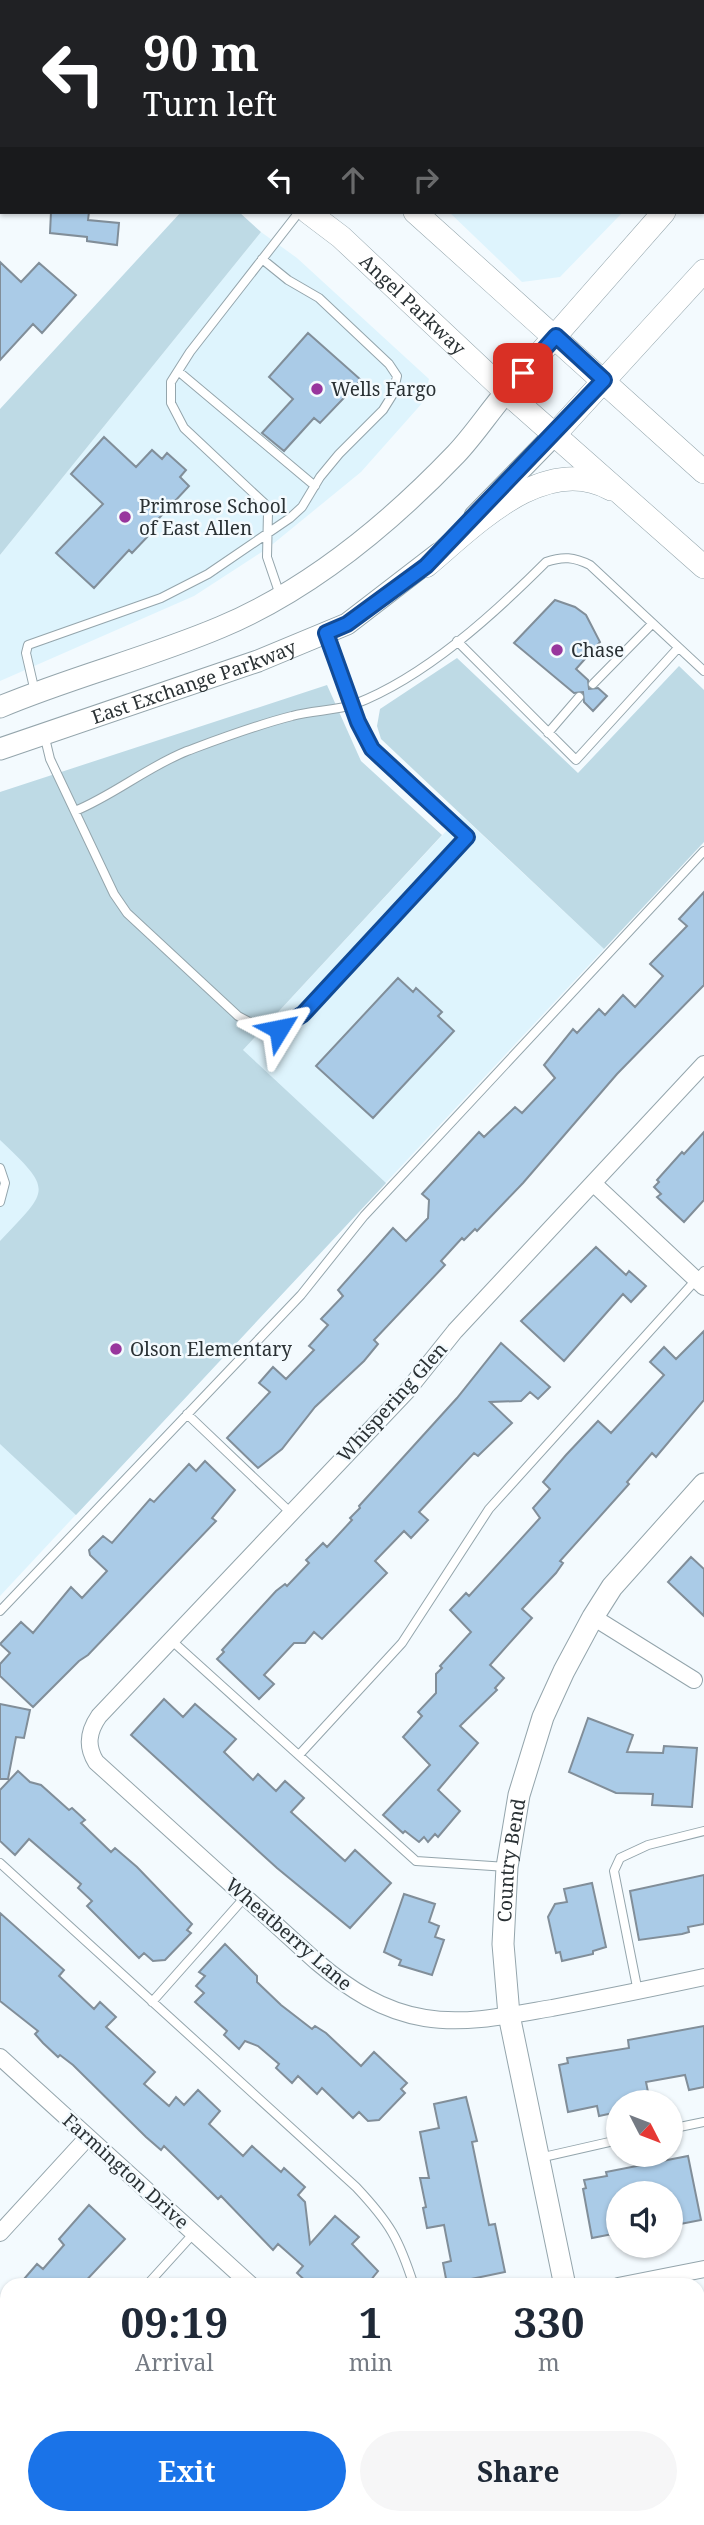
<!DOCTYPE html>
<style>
:root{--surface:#fff;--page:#f6f6f7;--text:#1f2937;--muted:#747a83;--accent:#1a73e8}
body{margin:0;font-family:"Noto Serif",serif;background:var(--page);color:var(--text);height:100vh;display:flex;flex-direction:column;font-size:26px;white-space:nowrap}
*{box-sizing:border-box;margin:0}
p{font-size:23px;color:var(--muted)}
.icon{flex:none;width:38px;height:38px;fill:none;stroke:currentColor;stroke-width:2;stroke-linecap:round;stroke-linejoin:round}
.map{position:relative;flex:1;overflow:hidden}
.sheet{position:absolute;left:0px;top:2278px;width:705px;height:247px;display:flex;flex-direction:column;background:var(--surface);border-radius:21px 21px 0 0;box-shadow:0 2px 5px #0004}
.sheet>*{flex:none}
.banner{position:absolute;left:0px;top:0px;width:705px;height:214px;box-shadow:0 2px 5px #0004;background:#202124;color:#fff;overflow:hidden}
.needle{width:46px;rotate:132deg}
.controls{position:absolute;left:606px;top:2090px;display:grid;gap:14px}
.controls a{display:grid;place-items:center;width:77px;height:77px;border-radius:50%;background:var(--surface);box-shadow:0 2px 5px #0004;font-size:35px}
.pin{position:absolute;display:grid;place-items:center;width:60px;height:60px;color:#fff;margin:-30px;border-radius:14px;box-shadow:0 4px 10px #0006}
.me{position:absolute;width:77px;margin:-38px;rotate:55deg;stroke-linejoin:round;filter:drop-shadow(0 0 5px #0008)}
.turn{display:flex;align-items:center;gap:24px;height:147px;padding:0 28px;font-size:32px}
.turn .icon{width:91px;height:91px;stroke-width:2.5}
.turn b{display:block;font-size:49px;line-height:60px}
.lanes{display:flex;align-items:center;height:66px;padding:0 28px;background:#0003;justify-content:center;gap:35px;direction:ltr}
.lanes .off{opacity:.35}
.eta{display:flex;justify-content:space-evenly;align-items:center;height:119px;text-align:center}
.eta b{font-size:42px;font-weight:700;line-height:49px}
.action{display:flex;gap:14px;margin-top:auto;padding:14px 28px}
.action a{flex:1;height:80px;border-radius:42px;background:var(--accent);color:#fff;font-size:28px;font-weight:700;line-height:80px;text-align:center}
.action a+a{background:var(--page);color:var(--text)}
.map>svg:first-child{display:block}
.built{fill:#def4fd}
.green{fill:#bedae5}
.building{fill:#aacbe7;stroke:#818e99;stroke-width:2}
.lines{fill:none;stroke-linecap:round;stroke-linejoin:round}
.service-casing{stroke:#94a5ac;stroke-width:10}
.minor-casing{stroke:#94a5ac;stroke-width:18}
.tertiary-casing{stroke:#94a5ac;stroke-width:23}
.secondary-casing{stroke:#94a5ac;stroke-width:24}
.service{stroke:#fff;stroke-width:8}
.minor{stroke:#fff;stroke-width:16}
.tertiary{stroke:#fff;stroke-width:21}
.secondary{stroke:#fff;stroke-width:23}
.route-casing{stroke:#114b97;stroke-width:18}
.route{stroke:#1a73e8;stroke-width:12}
.poi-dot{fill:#98369d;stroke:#f3fafe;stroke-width:2.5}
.labels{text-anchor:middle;stroke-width:5;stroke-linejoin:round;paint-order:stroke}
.street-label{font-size:19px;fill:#2a3134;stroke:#f3fafe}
.poi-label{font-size:19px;fill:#2a3134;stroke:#f3fafe;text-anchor:start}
</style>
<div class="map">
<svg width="704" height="2525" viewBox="0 0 704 2525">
<rect width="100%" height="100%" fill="#f3fafe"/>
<!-- built -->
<path class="built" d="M 205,0 L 704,0 L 704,127 L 704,2 Z
M 449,212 L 623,212 L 560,277 L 522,282 Z
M 261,232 L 297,258 L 429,379 L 424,401 L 361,472 L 268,548 L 194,596 L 0,681 L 0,555 Z
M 461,815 L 604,949 L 0,1596 L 0,825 L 243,1050 Z"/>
<!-- green -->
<path class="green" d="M 181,212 L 239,212 L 261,232 L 0,555 L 0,409 Z
M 457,658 L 578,773 L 679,666 L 704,690 L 704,842 L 604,949 L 381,739 L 377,726 L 380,709 Z
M 327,685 L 361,761 L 442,835 L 243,1050 L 386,1183 L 76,1515 L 0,1444 L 0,1241 C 49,1189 54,1191 0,1140 L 0,792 Z"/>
<!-- building -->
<path class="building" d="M 51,212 L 89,212 L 88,220 L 119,223 L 117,245 L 87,241 L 87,237 L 50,233 Z
M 0,262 L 21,282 L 39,263 L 76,295 L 42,333 L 33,324 L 0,360 Z
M 308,333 L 361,380 L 320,423 L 314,418 L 284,451 L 262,433 L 293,399 L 269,377 Z
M 104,437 L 136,467 L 152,450 L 162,459 L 167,453 L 186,470 L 180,477 L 189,486 L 147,531 L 150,534 L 132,553 L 129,550 L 94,588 L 56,553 L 103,504 L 71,474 Z
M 555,600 L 575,607 L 586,615 L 600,642 L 576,669 L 588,680 L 589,689 L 598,688 L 607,696 L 593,711 L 584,702 L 583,692 L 574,693 L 514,643 Z
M 704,892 L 704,985 L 617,1074 L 523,1183 L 477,1231 L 475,1229 L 464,1240 L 462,1238 L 441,1261 L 445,1265 L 374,1340 L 378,1344 L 364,1361 L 315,1407 L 282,1449 L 258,1468 L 227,1438 L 270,1392 L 259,1383 L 273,1367 L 286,1379 L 314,1350 L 309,1346 L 328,1325 L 321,1319 L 343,1296 L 338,1290 L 393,1228 L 406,1241 L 428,1218 L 429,1200 L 422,1194 L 479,1132 L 484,1137 L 515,1107 L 522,1113 L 555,1078 L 544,1065 L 573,1029 L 577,1033 L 599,1009 L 605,1015 L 623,995 L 635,1007 L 663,976 L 650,964 L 687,926 L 679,919 Z
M 398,978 L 413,992 L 416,988 L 442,1012 L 438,1016 L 454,1031 L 373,1118 L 316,1066 Z
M 704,1132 L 704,1200 L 684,1222 L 657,1197 L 661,1194 L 654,1187 L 659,1182 L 657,1180 L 682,1152 L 684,1154 Z
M 596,1247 L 626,1275 L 629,1271 L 646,1286 L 631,1302 L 623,1294 L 564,1361 L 521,1321 Z
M 704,1331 L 704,1400 L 656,1457 L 652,1453 L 627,1482 L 629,1484 L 560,1561 L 563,1563 L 556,1573 L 522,1609 L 532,1618 L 490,1665 L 504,1678 L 495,1688 L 497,1690 L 460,1726 L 478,1743 L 438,1790 L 460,1811 L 438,1837 L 435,1834 L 428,1842 L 424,1837 L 419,1842 L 405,1831 L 403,1833 L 383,1815 L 430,1765 L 403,1737 L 422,1716 L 418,1712 L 436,1693 L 436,1674 L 442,1668 L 440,1666 L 471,1632 L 450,1610 L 466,1593 L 469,1596 L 540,1518 L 533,1508 L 550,1489 L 543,1482 L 566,1455 L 598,1421 L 611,1433 L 664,1375 L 650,1362 L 664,1347 L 676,1359 Z
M 501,1343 L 550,1387 L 538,1399 L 530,1392 L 521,1401 L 490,1402 L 512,1423 L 478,1456 L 474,1453 L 419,1512 L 428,1520 L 411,1538 L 404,1531 L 375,1561 L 387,1573 L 322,1639 L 314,1632 L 305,1643 L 294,1643 L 264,1675 L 274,1684 L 259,1699 L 217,1659 L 224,1652 L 222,1650 L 276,1591 L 285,1584 L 287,1586 L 309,1563 L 306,1560 L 323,1543 L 327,1547 L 352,1520 L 350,1518 L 360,1508 L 359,1506 L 457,1398 Z
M 205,1461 L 235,1490 L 212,1518 L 216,1521 L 88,1655 L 79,1661 L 33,1707 L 0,1676 L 0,1664 L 10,1653 L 0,1644 L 21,1622 L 33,1633 L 71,1587 L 82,1598 L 107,1571 L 90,1555 L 89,1550 L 103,1536 L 112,1543 L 150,1499 L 154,1502 L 189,1464 L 196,1471 Z
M 691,1557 L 704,1569 L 704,1616 L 668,1582 Z
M 164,1699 L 183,1717 L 195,1704 L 236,1739 L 224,1752 L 253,1780 L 258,1774 L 276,1791 L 285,1781 L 304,1798 L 291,1812 L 345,1861 L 355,1850 L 391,1883 L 350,1928 L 277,1868 L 131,1735 Z
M 0,1704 L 30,1710 L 24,1738 L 16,1737 L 8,1779 L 0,1779 Z
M 588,1718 L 633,1735 L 627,1752 L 663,1753 L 664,1746 L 697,1748 L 692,1807 L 652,1805 L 653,1794 L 616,1793 L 569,1772 Z
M 18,1771 L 30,1782 L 41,1785 L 69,1810 L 72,1808 L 85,1820 L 81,1823 L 111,1852 L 115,1848 L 137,1867 L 192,1924 L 187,1930 L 191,1933 L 165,1960 L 153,1961 L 144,1953 L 139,1958 L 87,1906 L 92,1901 L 78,1888 L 81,1884 L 29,1839 L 15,1855 L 0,1841 L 0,1790 Z
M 704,1875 L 704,1924 L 688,1927 L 689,1932 L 682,1934 L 639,1940 L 630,1891 Z
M 592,1883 L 606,1947 L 593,1951 L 593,1954 L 562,1961 L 560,1952 L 556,1953 L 548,1917 L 555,1904 L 567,1902 L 564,1889 Z
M 404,1894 L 435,1904 L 429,1922 L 439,1926 L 435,1937 L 444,1940 L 432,1975 L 399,1965 L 401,1960 L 384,1952 Z
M 0,1913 L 64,1970 L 59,1976 L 94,2009 L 100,2002 L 116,2017 L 106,2027 L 155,2072 L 144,2084 L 169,2106 L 176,2097 L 184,2105 L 198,2090 L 220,2111 L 209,2124 L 243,2156 L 252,2146 L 281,2172 L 284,2168 L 305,2187 L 298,2195 L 305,2202 L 310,2244 L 335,2216 L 359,2237 L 352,2244 L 378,2271 L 366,2286 L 311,2286 L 297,2273 L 303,2266 L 278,2244 L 273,2250 L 221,2196 L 218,2199 L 164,2146 L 161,2150 L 146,2137 L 73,2065 L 60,2055 L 58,2057 L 43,2043 L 35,2034 L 38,2031 L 0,2001 Z
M 225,1944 L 257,1976 L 257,1982 L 281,2005 L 312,2029 L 315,2026 L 326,2033 L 361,2066 L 374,2052 L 407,2083 L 401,2089 L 405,2093 L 379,2120 L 368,2121 L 359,2112 L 353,2118 L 322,2088 L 317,2094 L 298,2076 L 292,2083 L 276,2068 L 279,2064 L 258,2046 L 245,2041 L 239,2049 L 224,2035 L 227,2031 L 195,2002 L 204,1993 L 196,1986 L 205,1976 L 199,1972 Z
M 704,2026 L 704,2087 L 689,2090 L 685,2075 L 646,2082 L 650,2102 L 618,2102 L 618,2112 L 599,2116 L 597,2106 L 568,2112 L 559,2065 L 568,2063 L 567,2058 L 629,2048 L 628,2040 Z
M 466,2097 L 477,2141 L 472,2142 L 489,2225 L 495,2224 L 505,2272 L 447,2284 L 443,2263 L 451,2261 L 444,2225 L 427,2228 L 423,2208 L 426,2207 L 420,2178 L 429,2178 L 420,2132 L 439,2128 L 434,2104 Z
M 688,2156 L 701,2220 L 670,2226 L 670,2193 L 618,2193 L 618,2233 L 592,2238 L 583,2189 L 586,2188 L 584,2180 L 607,2176 L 606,2172 Z
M 89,2205 L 125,2239 L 81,2286 L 18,2286 L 37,2264 L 43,2269 L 64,2245 L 59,2239 Z"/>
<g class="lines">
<defs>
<path id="service" d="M 264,0 L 266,2
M 254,2 L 256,0
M 526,2 L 527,0
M 704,42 L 704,41
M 178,371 L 315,486
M 280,595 L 267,557 L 268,512 L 264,503 L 184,428 L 171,403 L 171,382 L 190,352 L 299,212
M 457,641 L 576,760 L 678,648
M 593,684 L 652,624
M 35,692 L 26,653 L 28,645 L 161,598 L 208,574 L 290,518 L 302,507 L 320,477 L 339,454 L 383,410 L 393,394 L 397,376 L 389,364 L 319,298 L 288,280 L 262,259
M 548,733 L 579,697
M 44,734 L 50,759 L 114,894 L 127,913 L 238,1016 L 255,1025 L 279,1029 L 303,1014 L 467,837 L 372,749 L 358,722 L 326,633
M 75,811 C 114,795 147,767 187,751 C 222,738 256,725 292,716 C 313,710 335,711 355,704 C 425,677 493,615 546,562 C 563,556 574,557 590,565 L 704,671
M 0,1168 L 5,1183 L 0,1202
M 187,1414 L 291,1513
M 0,1611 L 301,1295 L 364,1216 L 704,851
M 171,1640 L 416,1861 L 507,1867
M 299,1755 L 402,1643 L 489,1509 L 704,1271
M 0,1863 L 356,2187 C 390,2223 399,2239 414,2286
M 638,1992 L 614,1871 L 620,1858 L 648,1845 L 704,1831
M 152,2002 L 245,1897
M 670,2129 L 704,2122
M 539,2158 L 618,2140
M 146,2286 L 194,2233
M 698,2415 L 704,2414
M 0,2441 L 7,2434
M 324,2525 L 333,2518"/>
<path id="minor" d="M 23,2 L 23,0
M 704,1064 L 455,1331 L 407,1391 L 99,1716 C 88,1732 86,1746 96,1762 L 317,1962 C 349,1989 382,2011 425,2018 C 466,2025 511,2015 552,2008 C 603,1998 653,1988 704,1977
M 593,1183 L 704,1287
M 593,1617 L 694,1680
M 0,2057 L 252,2286
M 0,2233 L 88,2137
M 618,2286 L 704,2269
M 114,2525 L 120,2518"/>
<g id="tertiary">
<path d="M 475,516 L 556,433"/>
<path d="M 0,707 C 71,677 148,658 221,627 C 309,590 390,523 456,454 C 474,435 489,412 506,392"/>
<path id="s1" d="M 0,749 L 258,661 L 347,624 L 438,554"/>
<path id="s2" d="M 565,2286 L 509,2015 L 503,1944 L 507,1867 L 519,1795 L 543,1717 L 564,1671 L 593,1617 L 612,1587 L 704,1484"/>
<path d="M 614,2518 L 616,2525"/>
</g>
<g id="secondary">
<path d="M 107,0 L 110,2"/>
<path d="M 0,14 L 2,14"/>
<path d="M 704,167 L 704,166"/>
<path id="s3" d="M 308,212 L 341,237 L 506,392 L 704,567"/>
<path d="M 415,212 L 704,472"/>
<path d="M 506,392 L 664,212"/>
<path d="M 556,433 L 704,271"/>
<path d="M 426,566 C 472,528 544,451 611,489"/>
</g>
</defs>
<!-- service casing -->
<use href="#service" class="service-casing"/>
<!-- minor casing -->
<use href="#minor" class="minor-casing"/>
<!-- tertiary casing -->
<use href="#tertiary" class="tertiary-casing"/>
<!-- secondary casing -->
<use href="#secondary" class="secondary-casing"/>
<!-- service -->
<use href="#service" class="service"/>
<!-- minor -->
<use href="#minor" class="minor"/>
<!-- tertiary -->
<use href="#tertiary" class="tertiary"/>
<!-- secondary -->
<use href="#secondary" class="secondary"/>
</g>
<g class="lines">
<defs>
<path id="route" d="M 279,1029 L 303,1014 L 467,837 L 372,749 L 358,722 L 326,633 L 347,624 L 426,566 L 604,380 L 556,336 L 523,373"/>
</defs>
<!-- route casing -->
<use href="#route" class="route-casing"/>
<!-- route -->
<use href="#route" class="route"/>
</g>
<!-- markers -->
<g class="poi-dot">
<circle cx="317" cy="389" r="7"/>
<circle cx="125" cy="517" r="7"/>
<circle cx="557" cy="650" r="7"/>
<circle cx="116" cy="1349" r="7"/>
</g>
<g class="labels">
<!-- street labels -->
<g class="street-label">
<text dy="7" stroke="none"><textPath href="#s3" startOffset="140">Angel Parkway</textPath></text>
<text dy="7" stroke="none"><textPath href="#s1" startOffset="205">East Exchange Parkway</textPath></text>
<text transform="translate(392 1402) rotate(-48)" y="7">Whispering Glen</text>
<text dy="7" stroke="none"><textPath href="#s2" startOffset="432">Country Bend</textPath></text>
<text transform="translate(289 1934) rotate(41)" y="7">Wheatberry Lane</text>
<text transform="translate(126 2171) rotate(42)" y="7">Farmington Drive</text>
</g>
<!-- poi labels -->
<g class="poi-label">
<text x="331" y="396">Wells Fargo</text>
<text x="139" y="513">Primrose School<tspan x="139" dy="22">of East Allen</tspan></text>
<text x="571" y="657">Chase</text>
<text x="130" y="1356">Olson Elementary</text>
</g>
</g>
</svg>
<div class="controls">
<a><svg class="needle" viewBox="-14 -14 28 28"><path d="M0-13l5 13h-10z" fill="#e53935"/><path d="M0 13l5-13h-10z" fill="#747a83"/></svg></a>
<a><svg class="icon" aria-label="sound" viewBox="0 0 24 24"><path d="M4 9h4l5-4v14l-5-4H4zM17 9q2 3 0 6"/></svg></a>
</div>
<div class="pin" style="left:523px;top:373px;background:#d93025"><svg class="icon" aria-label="arrive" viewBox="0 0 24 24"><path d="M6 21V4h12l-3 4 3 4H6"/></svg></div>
<svg class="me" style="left:279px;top:1029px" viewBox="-20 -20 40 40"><path d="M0-17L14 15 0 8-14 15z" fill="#1a73e8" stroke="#fff" stroke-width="4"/></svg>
<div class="banner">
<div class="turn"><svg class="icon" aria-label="left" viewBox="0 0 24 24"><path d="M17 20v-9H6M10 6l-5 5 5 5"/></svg><div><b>90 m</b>Turn left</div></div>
<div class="lanes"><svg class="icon" aria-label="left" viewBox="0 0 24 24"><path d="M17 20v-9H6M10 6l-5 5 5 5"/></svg><svg class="icon off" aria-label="ahead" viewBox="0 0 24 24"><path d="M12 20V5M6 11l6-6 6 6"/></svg><svg class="icon off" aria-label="right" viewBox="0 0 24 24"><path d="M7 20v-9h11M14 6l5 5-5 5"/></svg></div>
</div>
<section class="sheet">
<div class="eta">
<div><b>09:19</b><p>Arrival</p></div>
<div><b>1</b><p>min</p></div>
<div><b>330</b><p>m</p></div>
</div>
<div class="action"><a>Exit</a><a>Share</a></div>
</section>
</div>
